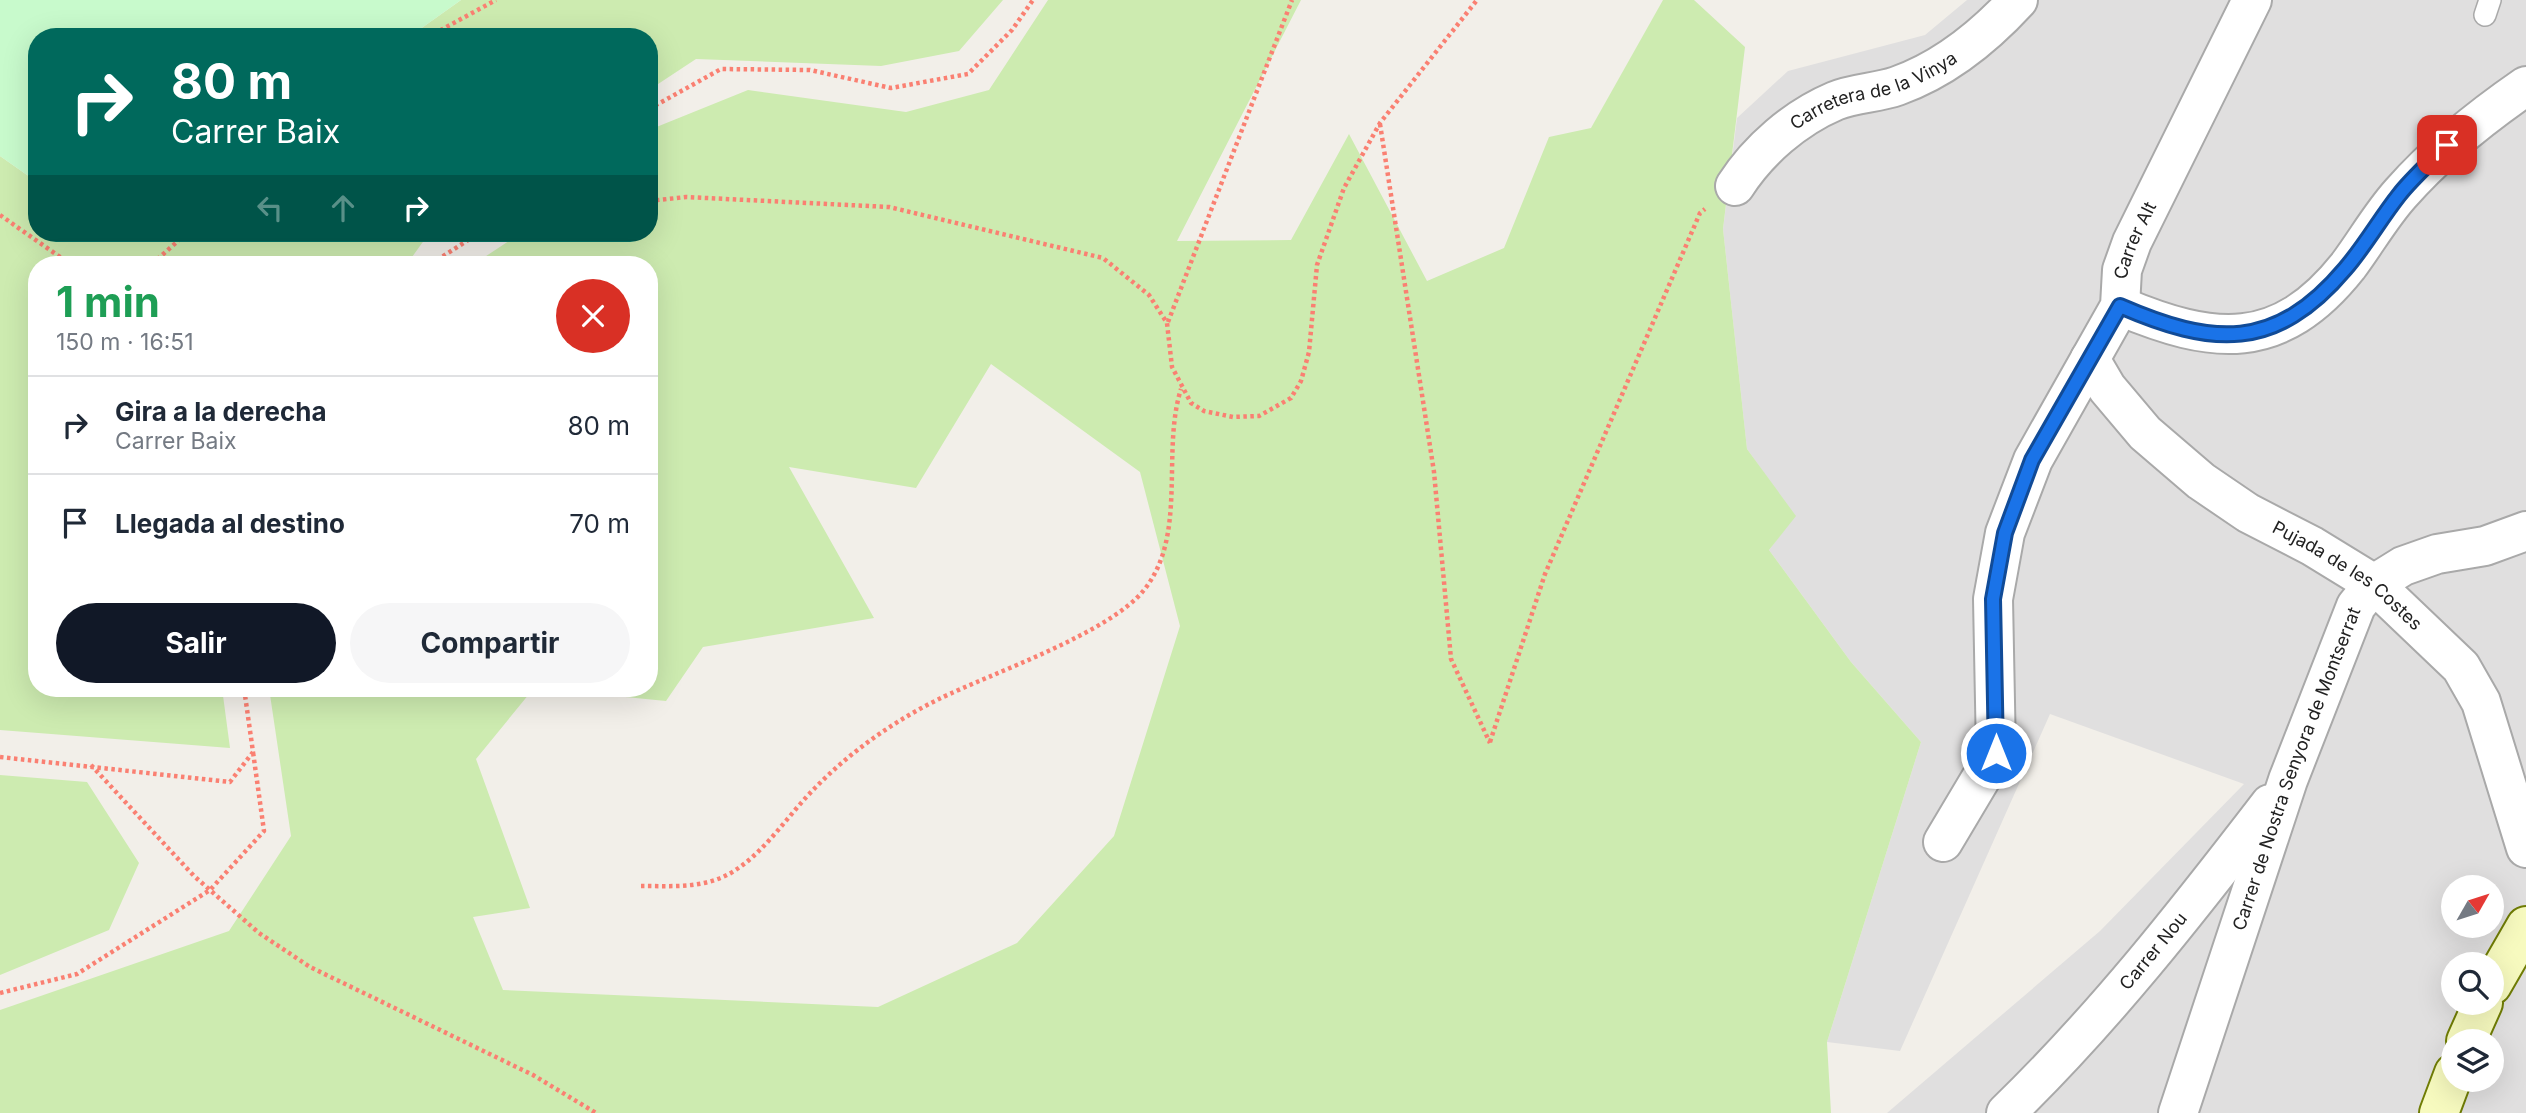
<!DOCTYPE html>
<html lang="es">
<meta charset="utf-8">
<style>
:root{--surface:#fff;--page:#f6f6f7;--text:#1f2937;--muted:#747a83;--line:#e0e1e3;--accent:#111827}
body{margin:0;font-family:Inter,sans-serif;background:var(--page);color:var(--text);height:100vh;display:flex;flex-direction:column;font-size:26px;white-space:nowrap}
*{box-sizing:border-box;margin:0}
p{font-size:23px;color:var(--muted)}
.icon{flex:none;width:38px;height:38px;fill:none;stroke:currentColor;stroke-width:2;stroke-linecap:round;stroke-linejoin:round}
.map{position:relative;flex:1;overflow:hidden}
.sheet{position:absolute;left:28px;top:256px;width:630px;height:441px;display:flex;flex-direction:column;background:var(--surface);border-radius:28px;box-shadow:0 7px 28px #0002}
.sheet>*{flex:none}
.guide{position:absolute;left:28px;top:28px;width:630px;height:214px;border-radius:28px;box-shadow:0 7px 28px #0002;background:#00695c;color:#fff;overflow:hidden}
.needle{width:46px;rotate:51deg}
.tools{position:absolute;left:2441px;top:875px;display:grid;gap:14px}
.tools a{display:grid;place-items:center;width:63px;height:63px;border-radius:50%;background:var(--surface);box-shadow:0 7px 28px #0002;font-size:35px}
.pin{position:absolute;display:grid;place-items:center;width:60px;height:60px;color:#fff;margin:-30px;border-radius:14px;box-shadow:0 4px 10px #0006}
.me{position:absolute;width:77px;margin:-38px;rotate:0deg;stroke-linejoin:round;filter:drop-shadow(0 0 5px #0008)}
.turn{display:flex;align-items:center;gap:24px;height:147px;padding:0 28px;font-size:32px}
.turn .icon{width:91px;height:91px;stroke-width:2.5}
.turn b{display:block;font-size:49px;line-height:60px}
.lanes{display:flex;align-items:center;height:66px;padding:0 28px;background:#0003;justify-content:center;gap:35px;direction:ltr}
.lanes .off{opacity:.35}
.round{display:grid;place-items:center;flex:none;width:74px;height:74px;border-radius:37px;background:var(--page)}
.headline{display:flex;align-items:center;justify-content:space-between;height:119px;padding:0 28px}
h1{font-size:42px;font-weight:700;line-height:52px;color:#1e9e55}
.cta{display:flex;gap:14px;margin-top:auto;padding:14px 28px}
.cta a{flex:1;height:80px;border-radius:42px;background:var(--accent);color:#fff;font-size:28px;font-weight:700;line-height:80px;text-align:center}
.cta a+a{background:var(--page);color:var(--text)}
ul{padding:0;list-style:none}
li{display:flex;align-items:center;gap:21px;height:98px;padding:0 28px;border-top:2px solid var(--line)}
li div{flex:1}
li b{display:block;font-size:26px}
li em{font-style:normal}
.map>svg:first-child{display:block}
.residential{fill:#e0dfdf;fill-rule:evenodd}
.grass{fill:#cdebb0;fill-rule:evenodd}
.park{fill:#c8facc}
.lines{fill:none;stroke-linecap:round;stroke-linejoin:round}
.lane-casing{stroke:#a9a9a9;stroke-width:24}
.street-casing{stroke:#a9a9a9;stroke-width:42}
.secondary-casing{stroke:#707d05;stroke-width:42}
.path{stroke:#fa8072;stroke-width:4.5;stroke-dasharray:3.5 3.5;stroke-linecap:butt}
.lane{stroke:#fff;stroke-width:21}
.street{stroke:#fff;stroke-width:38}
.secondary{stroke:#f7fabf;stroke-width:38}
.route-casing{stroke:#114b97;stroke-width:18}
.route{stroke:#1a73e8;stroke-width:12}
.labels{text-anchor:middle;stroke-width:5;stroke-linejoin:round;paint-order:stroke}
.street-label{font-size:18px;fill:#222;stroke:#fff}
</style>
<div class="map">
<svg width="2526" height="1113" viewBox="0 0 2526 1113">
<rect width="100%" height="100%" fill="#f2efe9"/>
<!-- residential -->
<path class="residential" d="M 1967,0 L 2526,0 L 2526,1113 L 1887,1113 L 2100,931 L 2244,784 L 2050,714 L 1900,1051 L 1827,1042 L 1921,742 L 1851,662 L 1769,550 L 1795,516 L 1747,449 L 1723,229 L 1737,118 L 1788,71 L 1925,35 ZM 2454,887 L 2492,887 L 2492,926 L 2454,926 ZM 2454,964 L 2492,964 L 2492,1003 L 2454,1003 ZM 2454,1041 L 2492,1041 L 2492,1080 L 2454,1080 Z"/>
<!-- grass -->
<path class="grass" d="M 461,0 L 1003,0 L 959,51 L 881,66 L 696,59 L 649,90 L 649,37 L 409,37 Z
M 1048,0 L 1301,0 L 1177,241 L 1291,240 L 1349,134 L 1427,281 L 1504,248 L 1549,137 L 1591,128 L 1663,0 L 1694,0 L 1745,47 L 1723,229 L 1747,449 L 1796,516 L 1769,550 L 1851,662 L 1921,742 L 1827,1042 L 1831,1113 L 0,1113 L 0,1010 L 229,931 L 291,836 L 269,688 L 649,688 L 649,264 L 474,264 L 521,233 L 649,233 L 649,130 L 748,90 L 906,112 L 989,90 ZM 991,364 L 1140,472 L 1180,626 L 1114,836 L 1017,943 L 878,1007 L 503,990 L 473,917 L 530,908 L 476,759 L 534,688 L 666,701 L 703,647 L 874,618 L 789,467 L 916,488 Z
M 0,156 L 37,182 L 37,233 L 109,233 L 121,241 L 134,233 L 435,233 L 425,239 L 407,264 L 37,264 L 37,688 L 222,688 L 230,748 L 0,730 Z
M 0,775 L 87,782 L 139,863 L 109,930 L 0,975 Z"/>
<!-- park -->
<path class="park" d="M 0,0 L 461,0 L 409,37 L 37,37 L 37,182 L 0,156 Z"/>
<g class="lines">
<defs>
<path id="lane" d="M 2485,15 L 2490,0"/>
<g id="street">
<path id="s1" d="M 1735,186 C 1758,150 1795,118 1835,101 C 1854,93 1877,93 1897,86 C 1945,69 1984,37 2018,0"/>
<path d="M 2120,306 C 2213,345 2279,353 2348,266 C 2366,242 2381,215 2401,193 C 2438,151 2481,117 2526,86"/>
<path id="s2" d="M 2090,359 L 2107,388 L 2145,433 L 2201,481 L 2248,513 L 2312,546 L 2374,584 L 2461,667 L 2481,702 L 2526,848"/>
<path id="s3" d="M 1943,842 L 1996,753 L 1993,599 L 2005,533 L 2033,460 L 2120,306 L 2122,270 L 2132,242 L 2252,0"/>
<path id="s4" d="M 2006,1113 C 2104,1018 2187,912 2270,804"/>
<path id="s5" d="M 2178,1113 L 2288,780 L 2356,606 L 2374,584 L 2403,566 L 2437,554 L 2485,546 L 2526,531"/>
</g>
<path id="secondary" d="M 2492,985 L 2526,926
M 2466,1041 L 2483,1003
M 2439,1113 L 2454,1073"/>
</defs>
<!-- lane casing -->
<use href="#lane" class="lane-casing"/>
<!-- street casing -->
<use href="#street" class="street-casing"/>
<!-- secondary casing -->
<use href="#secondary" class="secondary-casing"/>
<!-- path -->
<path class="path" d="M 428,37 L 496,0
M 649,109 L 721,69 L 810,70 L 891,88 L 968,74 L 1012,30 L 1033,0
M 1380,124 L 1434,472 L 1451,659 L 1490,743
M 649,201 L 686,197 L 889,207 L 1103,258 L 1149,295 L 1167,323 L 1172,367 L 1191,403 L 1204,411 L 1233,417 L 1259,416 L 1291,398 L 1301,381 L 1309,352 L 1317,265 L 1344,188 L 1380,123 L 1477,0
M 0,215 L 70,264
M 152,264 L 187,233
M 431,264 L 479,233
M 1168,322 L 1292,0
M 1490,742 L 1545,574 L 1700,213 L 1705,209
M 0,757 L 230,782 L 253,752 L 244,688
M 91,765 L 194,876 L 259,933 L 310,967 L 533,1075 L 596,1113
M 641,886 C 672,886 706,889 734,871 C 766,851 788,815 815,788 C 850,752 894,721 939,699 C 992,673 1110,633 1144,590 C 1188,535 1161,452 1181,389
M 0,993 L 77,974 L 210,890 L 264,831 L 253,752"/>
<!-- lane -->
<use href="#lane" class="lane"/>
<!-- street -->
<use href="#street" class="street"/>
<!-- secondary -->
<use href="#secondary" class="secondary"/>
</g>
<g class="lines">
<defs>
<path id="route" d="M 1996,753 L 1993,599 L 2005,533 L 2032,460 L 2120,306 C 2212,346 2275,352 2345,269 C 2365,246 2380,219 2399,195 C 2413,177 2431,162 2447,145"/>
</defs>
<!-- route casing -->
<use href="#route" class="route-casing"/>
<!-- route -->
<use href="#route" class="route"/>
</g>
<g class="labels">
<!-- street labels -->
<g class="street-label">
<text dy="6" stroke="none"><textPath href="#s1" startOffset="173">Carretera de la Vinya</textPath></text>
<text dy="6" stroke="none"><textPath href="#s3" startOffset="648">Carrer Alt</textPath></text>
<text dy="6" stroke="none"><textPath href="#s2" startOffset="341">Pujada de les Costes</textPath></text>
<text dy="6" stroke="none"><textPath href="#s5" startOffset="364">Carrer de Nostra Senyora de Montserrat</textPath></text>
<text dy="6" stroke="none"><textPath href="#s4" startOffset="219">Carrer Nou</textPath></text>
</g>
</g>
</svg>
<div class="tools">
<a><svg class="needle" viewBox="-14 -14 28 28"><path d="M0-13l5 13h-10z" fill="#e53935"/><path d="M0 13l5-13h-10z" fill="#747a83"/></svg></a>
<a><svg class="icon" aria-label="search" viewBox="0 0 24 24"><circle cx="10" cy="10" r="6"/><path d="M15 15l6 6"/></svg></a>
<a><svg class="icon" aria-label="layers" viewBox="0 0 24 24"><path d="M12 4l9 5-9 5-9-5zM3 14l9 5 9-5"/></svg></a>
</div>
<div class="pin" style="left:2447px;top:145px;background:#d93025"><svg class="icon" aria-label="arrive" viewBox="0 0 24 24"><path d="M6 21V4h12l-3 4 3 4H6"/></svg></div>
<svg class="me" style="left:1996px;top:753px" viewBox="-20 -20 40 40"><circle r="17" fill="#1a73e8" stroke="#fff" stroke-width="3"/><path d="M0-11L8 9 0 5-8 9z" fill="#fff"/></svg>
<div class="guide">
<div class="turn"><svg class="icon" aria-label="right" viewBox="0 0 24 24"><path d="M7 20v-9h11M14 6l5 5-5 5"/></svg><div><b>80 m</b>Carrer Baix</div></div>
<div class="lanes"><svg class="icon off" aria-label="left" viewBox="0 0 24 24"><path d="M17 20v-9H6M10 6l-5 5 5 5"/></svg><svg class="icon off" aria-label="ahead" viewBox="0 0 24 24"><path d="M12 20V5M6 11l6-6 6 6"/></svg><svg class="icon" aria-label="right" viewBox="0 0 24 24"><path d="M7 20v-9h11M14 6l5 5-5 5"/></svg></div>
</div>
<section class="sheet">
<div class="headline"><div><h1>1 min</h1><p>150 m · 16:51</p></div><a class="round" style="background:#d93025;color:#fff"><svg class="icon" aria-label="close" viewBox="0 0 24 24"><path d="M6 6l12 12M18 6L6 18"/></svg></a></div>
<ul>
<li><svg class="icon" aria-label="right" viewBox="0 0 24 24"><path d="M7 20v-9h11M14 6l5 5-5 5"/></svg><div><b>Gira a la derecha</b><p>Carrer Baix</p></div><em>80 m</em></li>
<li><svg class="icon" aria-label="arrive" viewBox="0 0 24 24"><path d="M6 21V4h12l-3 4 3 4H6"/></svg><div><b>Llegada al destino</b></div><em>70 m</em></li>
</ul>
<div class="cta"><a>Salir</a><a>Compartir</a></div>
</section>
</div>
